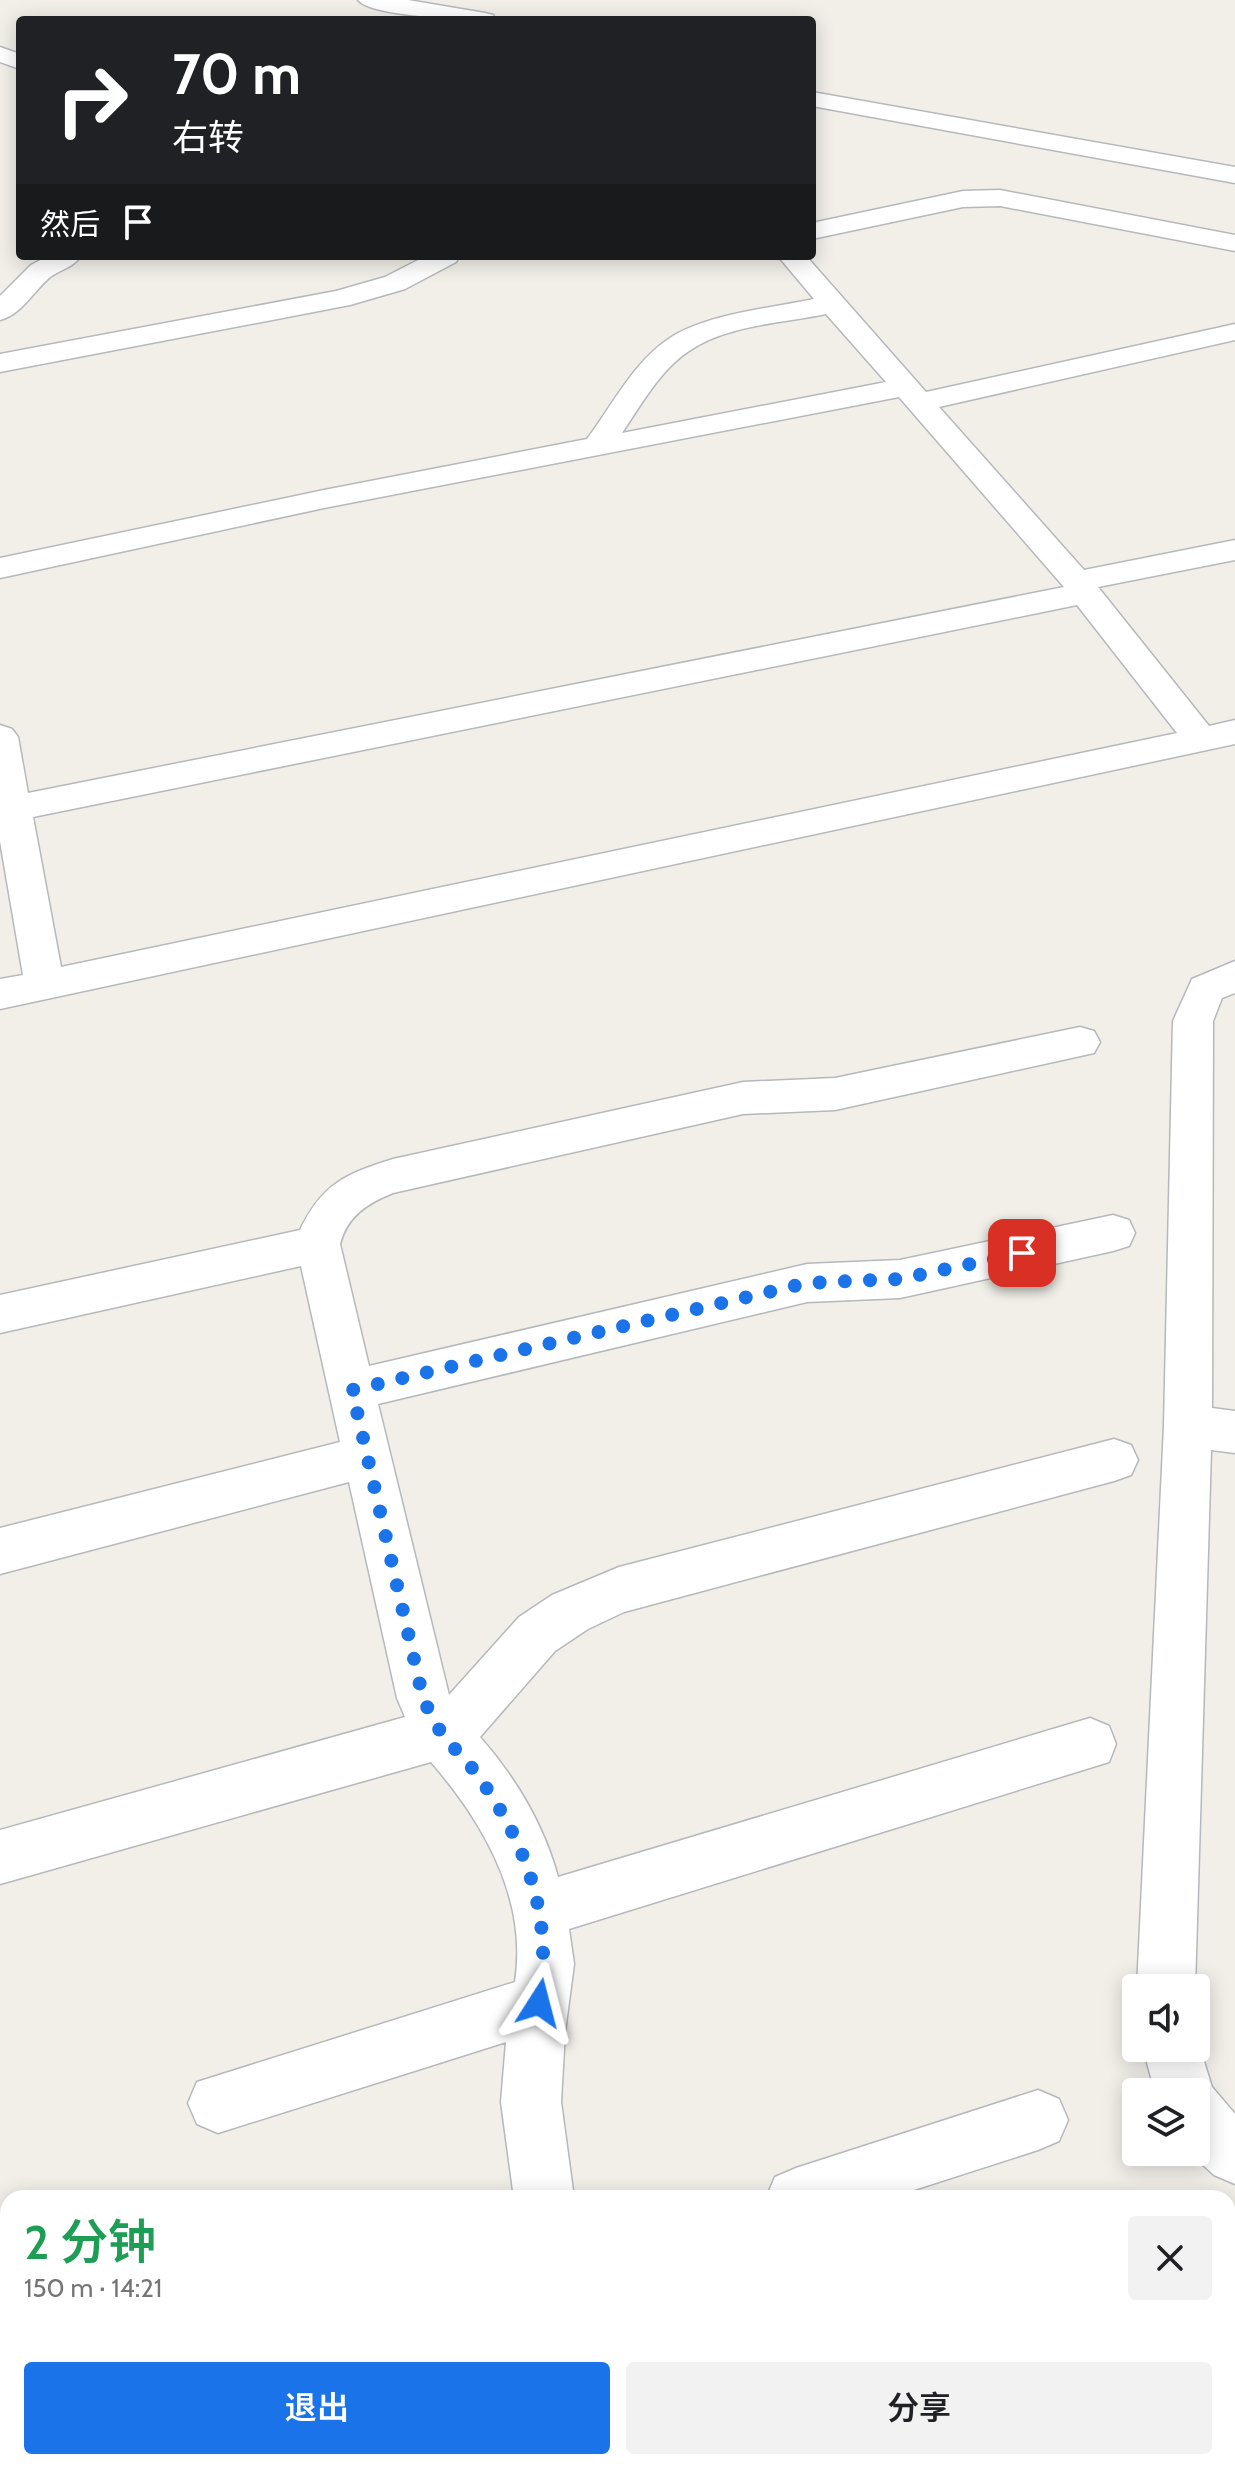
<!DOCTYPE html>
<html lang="zh">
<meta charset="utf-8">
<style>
:root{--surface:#fff;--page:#f2f2f2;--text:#202124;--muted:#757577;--accent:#1a73e8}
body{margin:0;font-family:Cabin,"Noto Sans SC",sans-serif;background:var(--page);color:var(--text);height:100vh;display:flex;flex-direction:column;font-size:30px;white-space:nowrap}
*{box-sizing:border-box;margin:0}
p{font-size:26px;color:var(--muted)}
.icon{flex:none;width:44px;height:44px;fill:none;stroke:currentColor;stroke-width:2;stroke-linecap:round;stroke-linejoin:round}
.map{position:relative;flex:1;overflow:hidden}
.panel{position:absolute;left:0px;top:2190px;width:1236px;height:280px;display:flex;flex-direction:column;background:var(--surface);border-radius:24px 24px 0 0;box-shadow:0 4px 20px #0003}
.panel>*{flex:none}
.banner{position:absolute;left:16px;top:16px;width:800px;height:244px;border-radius:8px;box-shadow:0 4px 20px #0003;background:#202124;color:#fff;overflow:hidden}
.controls{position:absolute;left:1122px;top:1974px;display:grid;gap:16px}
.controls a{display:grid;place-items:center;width:88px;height:88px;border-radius:8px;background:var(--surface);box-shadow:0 4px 20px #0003;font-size:40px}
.pin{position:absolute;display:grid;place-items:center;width:68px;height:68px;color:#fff;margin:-34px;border-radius:16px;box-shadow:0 4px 12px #0006}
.me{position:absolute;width:88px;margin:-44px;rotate:9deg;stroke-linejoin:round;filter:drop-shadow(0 0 6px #0008)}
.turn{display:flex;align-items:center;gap:28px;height:168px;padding:0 24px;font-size:36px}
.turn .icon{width:104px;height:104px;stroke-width:2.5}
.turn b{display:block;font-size:56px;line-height:68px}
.then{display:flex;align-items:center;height:76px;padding:0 24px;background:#0003;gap:16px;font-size:30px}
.round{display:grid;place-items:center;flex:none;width:84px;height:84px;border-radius:8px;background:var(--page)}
.headline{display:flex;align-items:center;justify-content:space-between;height:136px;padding:0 24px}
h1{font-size:48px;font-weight:600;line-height:60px;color:#1e9e55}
.primary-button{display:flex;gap:16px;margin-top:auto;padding:16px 24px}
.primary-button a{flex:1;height:92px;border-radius:8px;background:var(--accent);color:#fff;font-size:32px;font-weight:600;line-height:92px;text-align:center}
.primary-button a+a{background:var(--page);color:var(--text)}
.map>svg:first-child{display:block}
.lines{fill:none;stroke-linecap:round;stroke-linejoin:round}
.minor-casing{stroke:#b5b8bc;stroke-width:3}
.minor{fill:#fff;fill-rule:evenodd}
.route{stroke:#1a73e8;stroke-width:14;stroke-dasharray:0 25.2}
</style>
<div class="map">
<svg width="1235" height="2470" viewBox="0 0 1235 2470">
<rect width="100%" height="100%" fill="#f1efe8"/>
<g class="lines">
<defs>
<path id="minor" d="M 358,0 L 408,0 L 485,13 L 493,15 L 496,20 C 472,20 371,17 358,0 Z
M 0,47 L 20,54 L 20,69 L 0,62 Z
M 812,92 L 1235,167 L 1235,183 L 812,106 Z
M 1000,190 L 1235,235 L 1235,251 L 1000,206 L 963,207 L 812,239 L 812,223 L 963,191 Z
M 48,256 L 81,256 C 74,267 59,270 49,278 C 33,292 21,315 0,320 L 0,296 L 31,265 Z
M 426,256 L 459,256 L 456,262 L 405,289 L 350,305 L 0,372 L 0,354 L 336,291 L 385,277 Z
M 778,256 L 806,256 L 926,392 L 1235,324 L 1235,340 L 939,407 L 1084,570 L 1235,540 L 1235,560 L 1098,587 L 1209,726 L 1235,720 L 1235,744 L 0,1009 L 0,979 L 23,975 L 0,841 L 0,725 L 12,729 L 18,737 L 28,793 L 1064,587 L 899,397 L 324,508 L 0,578 L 0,558 L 324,490 L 587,439 C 612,406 634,361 670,338 C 707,314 771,308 814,299 ZM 826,314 L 886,382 L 622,433 C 641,405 660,370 689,351 C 726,325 783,323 826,314 ZM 1077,605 L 1177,733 L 61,967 L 33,817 Z
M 1235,961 L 1235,993 L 1222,998 L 1213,1021 L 1212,1408 L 1235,1411 L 1235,1453 L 1211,1450 L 1195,1988 L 1137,1988 L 1164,1426 L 1173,1021 L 1192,979 Z
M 1080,1027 L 1094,1031 L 1100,1042 L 1094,1053 L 835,1110 L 743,1114 L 393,1193 C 368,1203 347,1216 340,1244 L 369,1366 L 807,1264 L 900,1260 L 1113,1215 L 1129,1220 L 1135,1233 L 1129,1246 L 1113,1251 L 900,1298 L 807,1302 L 378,1404 L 449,1695 L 519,1617 L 552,1595 L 619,1567 L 1114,1439 L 1131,1445 L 1138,1460 L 1131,1475 L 1114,1481 L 624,1612 L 588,1629 L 555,1651 L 480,1737 C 515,1777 544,1825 558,1877 L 1090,1718 L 1109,1726 L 1116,1744 L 1109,1762 L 569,1929 L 574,1964 L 565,2032 L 561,2102 L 574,2198 L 514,2198 L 501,2102 L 506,2042 L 218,2133 L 197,2124 L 188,2103 L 197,2082 L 515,1982 C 528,1899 483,1822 431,1762 L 0,1884 L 0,1830 L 405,1717 L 397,1698 L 349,1482 L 0,1574 L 0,1528 L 340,1442 L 301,1266 L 0,1333 L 0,1295 L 300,1230 C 322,1184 345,1174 393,1159 L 743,1082 L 835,1078 Z
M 1196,2036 L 1212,2087 L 1235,2114 L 1235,2184 L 1214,2175 L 1190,2153 L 1196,2152 L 1196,2092 L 1155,2092 L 1143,2048 L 1196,2048 Z
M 1038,2090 L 1059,2099 L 1068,2120 L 1059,2141 L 1038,2150 L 889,2198 L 766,2198 L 775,2177 L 796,2168 Z
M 275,2462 L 362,2462 L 358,2470 L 271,2470 Z
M 568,2462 L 634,2462 L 636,2470 L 570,2470 Z"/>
</defs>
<!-- minor casing -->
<use href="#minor" class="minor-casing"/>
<!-- minor -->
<use href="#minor" class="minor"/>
</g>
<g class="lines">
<!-- route -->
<path class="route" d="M 539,2003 C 554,1917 526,1842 476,1773 C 466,1760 454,1749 444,1736 C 435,1725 429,1711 423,1698 L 352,1390 L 807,1283 L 900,1279 L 1022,1253"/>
</g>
</svg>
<div class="controls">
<a><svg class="icon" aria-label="sound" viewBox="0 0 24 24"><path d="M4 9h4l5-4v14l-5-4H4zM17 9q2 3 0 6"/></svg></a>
<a><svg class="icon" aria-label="layers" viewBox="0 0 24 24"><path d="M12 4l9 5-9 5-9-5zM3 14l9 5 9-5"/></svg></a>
</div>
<div class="pin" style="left:1022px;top:1253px;background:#d93025"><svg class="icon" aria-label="arrive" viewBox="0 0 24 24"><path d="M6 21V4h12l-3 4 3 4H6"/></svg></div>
<svg class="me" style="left:539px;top:2003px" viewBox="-20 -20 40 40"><path d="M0-17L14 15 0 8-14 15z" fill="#1a73e8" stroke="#fff" stroke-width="4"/></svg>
<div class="banner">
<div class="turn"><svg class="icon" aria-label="right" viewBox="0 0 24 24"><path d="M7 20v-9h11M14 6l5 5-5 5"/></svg><div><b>70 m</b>右转</div></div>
<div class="then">然后<svg class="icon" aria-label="arrive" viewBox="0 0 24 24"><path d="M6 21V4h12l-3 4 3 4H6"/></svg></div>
</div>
<section class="panel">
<div class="headline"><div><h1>2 分钟</h1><p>150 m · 14:21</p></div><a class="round"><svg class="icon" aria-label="close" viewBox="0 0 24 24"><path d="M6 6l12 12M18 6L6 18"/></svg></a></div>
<div class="primary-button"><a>退出</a><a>分享</a></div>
</section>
</div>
